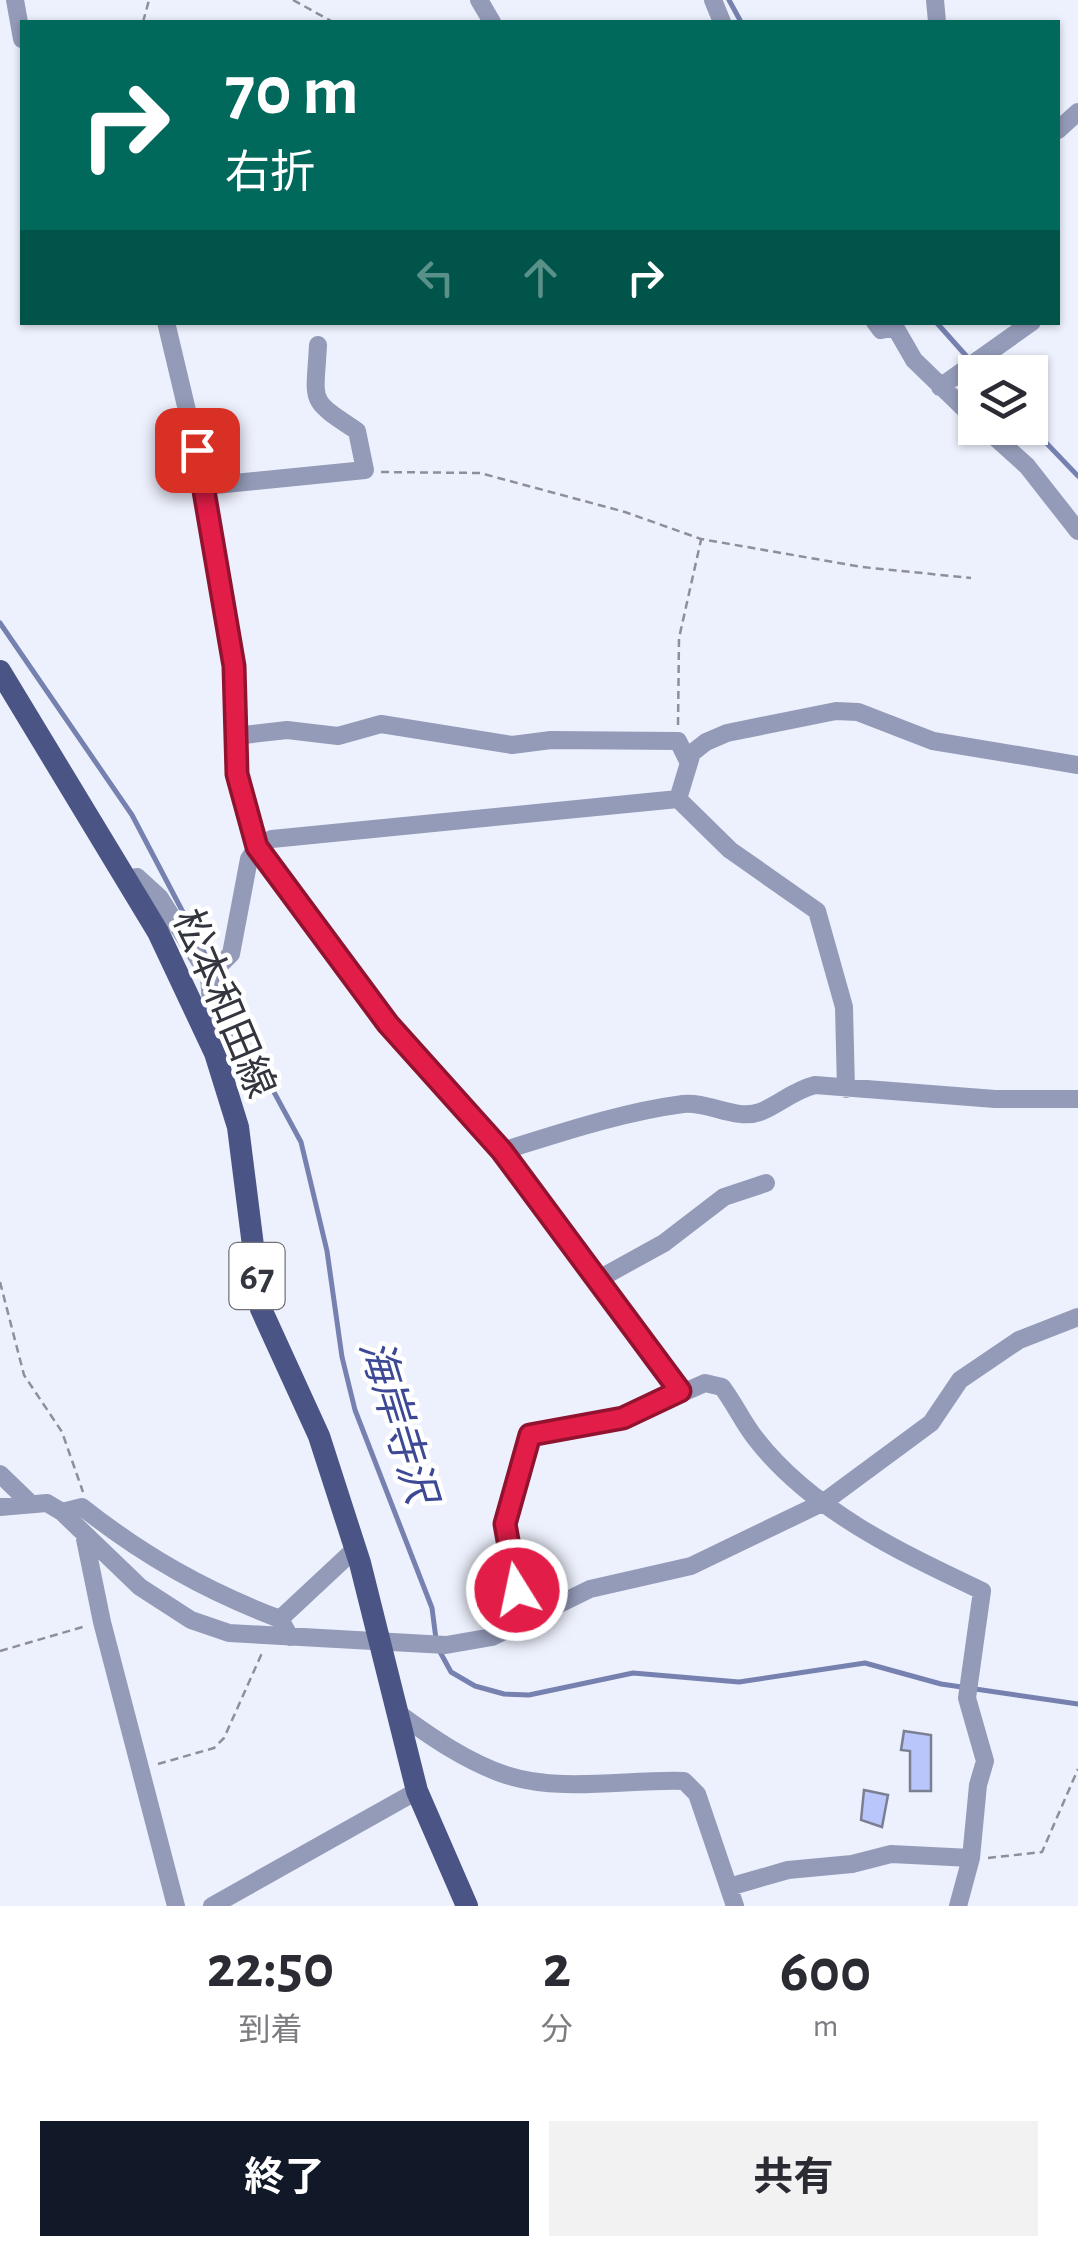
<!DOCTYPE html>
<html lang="ja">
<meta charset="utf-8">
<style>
:root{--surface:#fff;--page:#f2f2f3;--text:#2b2b33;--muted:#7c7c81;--accent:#111827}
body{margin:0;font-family:"Alegreya Sans","Noto Sans JP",sans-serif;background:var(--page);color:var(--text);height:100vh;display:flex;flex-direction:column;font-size:38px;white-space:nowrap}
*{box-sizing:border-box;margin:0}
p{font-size:32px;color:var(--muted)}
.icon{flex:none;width:55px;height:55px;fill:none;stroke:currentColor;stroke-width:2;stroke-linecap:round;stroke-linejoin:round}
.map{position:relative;height:1906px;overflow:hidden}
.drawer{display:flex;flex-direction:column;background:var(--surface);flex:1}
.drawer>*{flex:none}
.guide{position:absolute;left:20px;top:20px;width:1040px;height:305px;border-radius:0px;box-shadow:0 2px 8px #0004;background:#00695c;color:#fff;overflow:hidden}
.buttons{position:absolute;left:958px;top:355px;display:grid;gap:20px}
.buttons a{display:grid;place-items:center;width:90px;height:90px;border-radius:0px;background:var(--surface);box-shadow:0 2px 8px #0004;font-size:50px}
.pin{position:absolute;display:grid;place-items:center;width:85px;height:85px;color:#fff;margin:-42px;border-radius:20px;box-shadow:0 5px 15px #0006}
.me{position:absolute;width:110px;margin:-55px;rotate:350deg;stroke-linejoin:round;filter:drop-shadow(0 0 8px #0008)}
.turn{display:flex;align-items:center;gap:35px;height:210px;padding:0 40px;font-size:45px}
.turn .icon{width:130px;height:130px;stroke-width:2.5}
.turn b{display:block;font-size:70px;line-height:85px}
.lanes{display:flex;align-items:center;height:95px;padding:0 40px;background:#0003;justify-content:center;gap:50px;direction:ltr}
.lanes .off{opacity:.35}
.eta{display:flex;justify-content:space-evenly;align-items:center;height:170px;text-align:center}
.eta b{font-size:60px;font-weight:700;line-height:70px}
.primary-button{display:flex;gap:20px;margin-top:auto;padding:20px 40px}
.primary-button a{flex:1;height:115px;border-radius:0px;background:var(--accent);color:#fff;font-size:40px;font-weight:700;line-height:115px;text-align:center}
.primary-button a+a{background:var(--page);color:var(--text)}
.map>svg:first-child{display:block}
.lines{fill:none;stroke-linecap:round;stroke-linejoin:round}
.stream{stroke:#7681b0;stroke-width:5}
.building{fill:#b9c6fb;stroke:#7a7f92;stroke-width:2.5}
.path{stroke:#8d909a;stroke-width:2.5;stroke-dasharray:8 5;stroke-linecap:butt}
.minor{stroke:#949bb8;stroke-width:18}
.major{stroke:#4a5485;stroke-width:22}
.route-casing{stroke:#92132f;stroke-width:25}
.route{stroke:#e11d48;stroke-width:18}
.labels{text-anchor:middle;stroke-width:9;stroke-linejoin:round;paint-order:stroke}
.shield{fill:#fff;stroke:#717279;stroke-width:2.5}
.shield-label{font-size:38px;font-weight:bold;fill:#34363f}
.street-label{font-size:40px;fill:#34363f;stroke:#fff}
.water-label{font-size:42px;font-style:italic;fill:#3d4995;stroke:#fff}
</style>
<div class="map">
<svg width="1078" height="1906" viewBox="0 0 1078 1906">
<rect width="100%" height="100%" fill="#edf1fd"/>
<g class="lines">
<!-- stream -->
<path class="stream" d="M 729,0 L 741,22
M 936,322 L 969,359
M 1030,426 L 1078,476
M 0,623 L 132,815 L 207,958
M 217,977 L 230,1011 L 301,1142 L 327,1251 L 342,1357 L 355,1410 L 432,1608 L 436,1639
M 439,1650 L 451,1672 L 475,1686 L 504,1694 L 529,1695 L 633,1673 L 739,1682 L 865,1663 L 941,1684 L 1078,1704"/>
</g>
<!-- building -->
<path class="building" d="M 904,1731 L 931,1735 L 931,1791 L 910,1791 L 910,1751 L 901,1750 Z
M 864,1790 L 888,1795 L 882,1827 L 861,1820 Z"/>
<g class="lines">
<!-- path -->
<path class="path" d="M 293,0 L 333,22
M 143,22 L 149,0
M 381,472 L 480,473 L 625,512 L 701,539 L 862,567 L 971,578
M 678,725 L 679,638 L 701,540
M 0,1282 L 24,1375 L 62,1432 L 83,1492
M 0,1651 L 86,1626
M 158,1764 L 214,1748 L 224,1738 L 262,1653
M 988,1858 L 1042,1852 L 1078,1769"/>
<!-- minor -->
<path class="minor" d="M 15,0 L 22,39
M 479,0 L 492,22
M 713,0 L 722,22
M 935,0 L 937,22
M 1058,130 L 1078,112
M 166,322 L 205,486 L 234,666 L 237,774 L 257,847 L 388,1024 L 502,1151 L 679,1391
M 875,322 L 881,330 L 895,327 L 914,360 L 975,419
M 940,387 L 1032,322
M 985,428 L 1027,466 L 1078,531
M 205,486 L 365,470 L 357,431 C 307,398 315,404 318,345
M 235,736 L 287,730 L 338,736 L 381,724 L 512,745 L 551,740 L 678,741 L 688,761
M 678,799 L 692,753 L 706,742 L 727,733 L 836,711 L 858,712 L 933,741 L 1078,765
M 126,880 L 137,877 L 160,898 L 209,976 L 211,1004 L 224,1037 L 215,1053
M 209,976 L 231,954 L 249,859 L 257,847 L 272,839 L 678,799 L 730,850 L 817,911 L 844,1007 L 846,1089
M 502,1151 C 560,1133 622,1112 683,1104 C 708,1101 736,1121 760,1112 C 780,1104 792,1091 815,1085 L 995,1099 L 1078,1099
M 597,1280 L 664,1243 L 724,1197 L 766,1183
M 0,1474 L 30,1503
M 0,1507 L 47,1503 L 62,1512 L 140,1587 L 191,1620 L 229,1633 L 446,1645 L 492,1637 L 590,1589 L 691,1566 L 824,1502 L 931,1423 L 960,1380 L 1019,1340 L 1078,1317
M 62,1512 L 82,1507 C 144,1556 206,1591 280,1619 L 290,1637
M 85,1539 L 102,1622 L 176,1906
M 280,1619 L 355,1549
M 523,1622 L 505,1524 L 530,1435 L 623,1419 L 705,1383 L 722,1387 C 735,1404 743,1423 756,1439 C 812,1511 902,1553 982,1591 L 967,1698 L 985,1761 L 978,1785 L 971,1858 L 958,1906
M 398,1713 C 431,1737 467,1762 506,1775 C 561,1793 627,1779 684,1781 L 697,1794 L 735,1906
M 729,1887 L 788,1870 L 852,1864 L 891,1854 L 971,1858
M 212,1906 L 417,1791"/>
<!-- major -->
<path class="major" d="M 0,671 L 158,932 L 215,1053 L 238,1127 L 261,1309 L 319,1436 L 360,1563 L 417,1791 L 467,1906"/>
</g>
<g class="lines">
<defs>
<path id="route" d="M 197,450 L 234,666 L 237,774 L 257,847 L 388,1024 L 502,1151 L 680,1391 L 623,1418 L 530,1435 L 505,1524 L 517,1590"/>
</defs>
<!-- route casing -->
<use href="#route" class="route-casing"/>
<!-- route -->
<use href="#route" class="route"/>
</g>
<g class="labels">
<!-- shield labels -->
<rect class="shield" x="229.5" y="1243" width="55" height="66" rx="8"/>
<g class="shield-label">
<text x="257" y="1289">67</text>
</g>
<!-- street labels -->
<g class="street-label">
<text transform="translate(225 1003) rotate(67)" y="14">松本和田線</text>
</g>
<!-- water labels -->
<g class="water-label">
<text transform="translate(399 1421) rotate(73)" y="15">海岸寺沢</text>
</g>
</g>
</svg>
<div class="buttons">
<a><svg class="icon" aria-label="layers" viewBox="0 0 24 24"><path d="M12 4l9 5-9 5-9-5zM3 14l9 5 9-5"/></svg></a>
</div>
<div class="pin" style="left:197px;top:450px;background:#d93025"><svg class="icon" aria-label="arrive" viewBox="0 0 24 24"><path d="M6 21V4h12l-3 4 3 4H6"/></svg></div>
<svg class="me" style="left:517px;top:1590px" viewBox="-20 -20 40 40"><circle r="17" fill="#e11d48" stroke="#fff" stroke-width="3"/><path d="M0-11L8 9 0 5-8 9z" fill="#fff"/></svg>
<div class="guide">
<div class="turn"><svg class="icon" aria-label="right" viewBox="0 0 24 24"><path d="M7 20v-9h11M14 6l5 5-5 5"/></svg><div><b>70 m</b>右折</div></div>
<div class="lanes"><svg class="icon off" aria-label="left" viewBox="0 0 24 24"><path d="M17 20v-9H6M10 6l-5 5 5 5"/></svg><svg class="icon off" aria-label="ahead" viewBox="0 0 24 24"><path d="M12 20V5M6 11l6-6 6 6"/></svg><svg class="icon" aria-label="right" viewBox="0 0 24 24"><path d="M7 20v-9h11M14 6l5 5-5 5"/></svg></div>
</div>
</div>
<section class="drawer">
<div class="eta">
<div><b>22:50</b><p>到着</p></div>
<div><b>2</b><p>分</p></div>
<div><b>600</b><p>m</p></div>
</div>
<div class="primary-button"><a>終了</a><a>共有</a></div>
</section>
